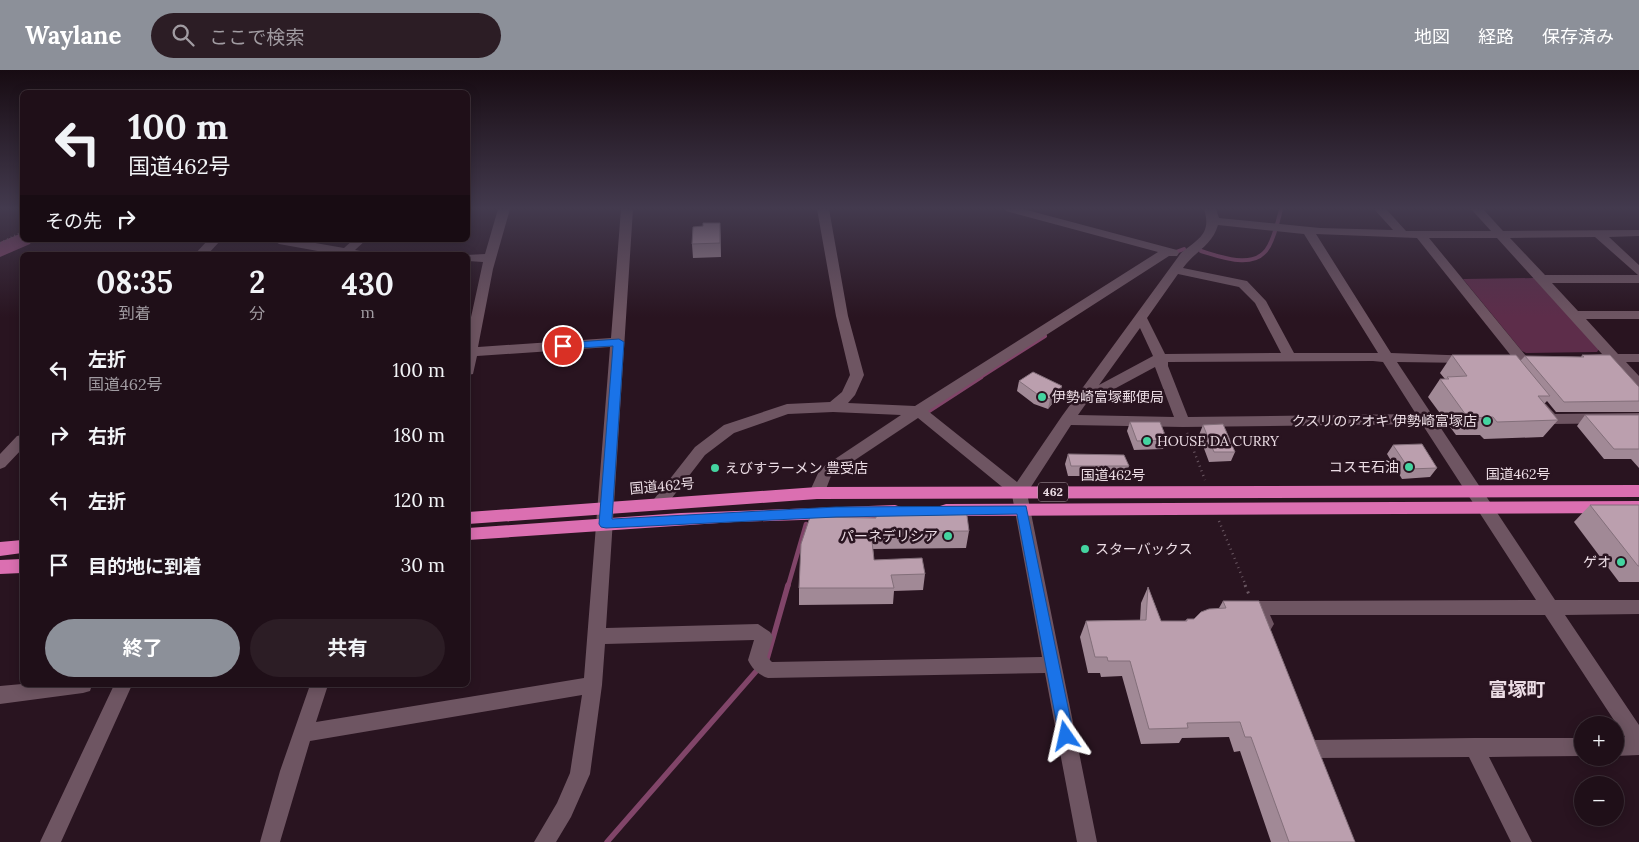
<!DOCTYPE html>
<html lang="ja">
<meta charset="utf-8">
<style>
:root{--surface:#1f0f18;--page:#2c1d25;--text:#f1f3f6;--muted:#a19ca2;--line:#3c2f37;--accent:#8c9099}
body{margin:0;font-family:Lora,"Noto Sans JP",serif;background:var(--page);color:var(--text);height:100vh;display:flex;flex-direction:column;font-size:19px;white-space:nowrap}
*{box-sizing:border-box;margin:0}
p{font-size:16px;color:var(--muted)}
.icon{flex:none;width:28px;height:28px;fill:none;stroke:currentColor;stroke-width:2;stroke-linecap:round;stroke-linejoin:round}
.map{position:relative;flex:1;overflow:hidden}
.drawer{position:absolute;left:20px;top:182px;width:450px;height:435px;display:flex;flex-direction:column;background:var(--surface);border-radius:8px;box-shadow:0 2px 12px #0003,0 0 0 1px var(--line)}
.drawer>*{flex:none}
.hud{position:absolute;left:20px;top:20px;width:450px;height:152px;border-radius:8px;box-shadow:0 2px 12px #0003,0 0 0 1px var(--line);background:#1f0f18;color:var(--text);overflow:hidden}
.buttons{position:absolute;left:1574px;top:646px;display:grid;gap:10px}
.buttons a{display:grid;place-items:center;width:50px;height:50px;border-radius:50%;background:var(--surface);box-shadow:0 2px 12px #0003,0 0 0 1px var(--line);font-size:25px}
.pin{position:absolute;display:grid;place-items:center;width:42px;height:42px;color:#fff;margin:-21px;border:2px solid #fff;border-radius:50%;box-shadow:0 1px 5px #0007}
.me{position:absolute;width:55px;margin:-28px;rotate:349deg;stroke-linejoin:round;filter:drop-shadow(0 0 4px #0008)}
.turn{display:flex;align-items:center;gap:18px;height:105px;padding:0 25px;font-size:22px}
.turn .icon{width:65px;height:65px;stroke-width:2.5}
.turn b{display:block;font-size:35px;line-height:42px}
.then{display:flex;align-items:center;height:48px;padding:0 25px;background:#0003;gap:10px;font-size:19px}
.eta{display:flex;justify-content:space-evenly;align-items:center;height:85px;text-align:center}
.eta b{font-size:30px;font-weight:700;line-height:35px}
.button{display:flex;gap:10px;margin-top:auto;padding:10px 25px}
.button a{flex:1;height:58px;border-radius:30px;background:var(--accent);color:#fff;font-size:20px;font-weight:700;line-height:58px;text-align:center}
.button a+a{background:var(--page);color:var(--text)}
ul{padding:0;list-style:none}
li{display:flex;align-items:center;gap:15px;height:65px;padding:0 25px}
li div{flex:1}
li b{display:block;font-size:19px}
li em{font-style:normal}
header{display:flex;align-items:center;gap:30px;box-sizing:border-box;height:70px;padding:0 25px;background:var(--accent);color:#fff}
header strong{font-size:24px}
nav{display:flex;gap:28px;margin-inline-start:auto;font-size:18px}
.search{width:350px;height:45px;background:var(--page);display:flex;align-items:center;gap:12px;box-sizing:border-box;padding:0 18px;border-radius:28px;color:var(--muted);font-size:19px}
.map>svg:first-child{display:block}
.green{fill:#5d2d4a}
.lines{fill:none;stroke-linecap:round;stroke-linejoin:round}
.stream-far2{stroke:#814569;stroke-width:4}
.stream-far1{stroke:#814569;stroke-width:4.5}
.stream{stroke:#814569;stroke-width:5.5}
.river{fill:#814569;fill-rule:evenodd}
.path-far2{stroke:#695661;stroke-width:2;stroke-dasharray:1 3;stroke-linecap:butt}
.path-far1{stroke:#695661;stroke-width:2.5;stroke-dasharray:1 4;stroke-linecap:butt}
.path{stroke:#695661;stroke-width:3;stroke-dasharray:2 5;stroke-linecap:butt}
.minor{fill:#6e5562;fill-rule:evenodd}
.highway{fill:#db6fb1;fill-rule:evenodd}
.wall{fill:#a18996}
.shaded-wall{fill:#836f7a}
.building{fill:#bb9fae;stroke:#836f7a}
.route{fill:#1a73e8;stroke:#114b97}
.poi-dot{fill:#44d4a0;stroke:#291420;stroke-width:2}
.labels{text-anchor:middle;stroke-width:5;stroke-linejoin:round;paint-order:stroke}
.shield{fill:#291420;stroke:#b1a0a9;stroke-width:1}
.shield-label{font-size:12px;font-weight:bold;fill:#ebdce4}
.poi-label{font-size:14px;fill:#ebdce4;stroke:#291420;text-anchor:start}
.street-label{font-size:14px;fill:#ebdce4;stroke:#291420}
.near-quarter-label{font-size:19px;font-weight:bold;fill:#ebdce4;stroke:#291420}
</style>
<header>
<strong>Waylane</strong>
<div class="search"><svg class="icon" aria-label="search" viewBox="0 0 24 24"><circle cx="10" cy="10" r="6"/><path d="M15 15l6 6"/></svg>ここで検索</div>
<nav><a>地図</a><a>経路</a><a>保存済み</a></nav>
</header>
<div class="map">
<svg width="1639" height="772" viewBox="0 0 1639 772">
<rect width="100%" height="100%" fill="#291420"/>
<!-- green -->
<path class="green" d="M 1534,208 L 1599,279 L 1597,282 L 1526,283 L 1522,281 L 1463,209 Z"/>
<g class="lines">
<!-- stream-far2 -->
<path class="stream-far2" d="M 1201,181 C 1221,187 1256,201 1269,176 C 1275,165 1278,151 1281,139
M 1176,182 L 1184,179
M 979,308 L 1045,266"/>
<!-- stream-far1 -->
<path class="stream-far1" d="M 924,344 L 981,307
M 788,516 L 806,454"/>
<!-- stream -->
<path class="stream" d="M 764,592 L 767,589 L 788,515
M 607,772 L 759,598"/>
<!-- river -->
<path class="river" d="M 22,163 L 22,170 L 32,170 L 30,174 L 0,187 L 0,172 Z"/>
<!-- path-far2 -->
<path class="path-far2" d="M 0,173 L 22,162"/>
<!-- path-far1 -->
<path class="path-far1" d="M 1187,363 L 1205,410
M 1219,451 L 1246,516"/>
<!-- path -->
<path class="path" d="M 1245,515 L 1250,527"/>
<!-- minor -->
<path class="minor" d="M 498,139 L 510,139 L 493,199 L 478,277 L 611,268 L 621,139 L 633,139 L 606,558 L 758,554 L 770,562 L 773,567 L 767,587 L 772,592 L 1042,587 L 1012,425 L 918,348 L 831,406 L 823,427 L 817,429 L 811,427 L 809,423 L 820,399 L 901,345 L 833,342 L 788,344 L 734,363 L 705,385 L 665,437 L 659,439 L 653,437 L 651,433 L 695,377 L 724,355 L 787,334 L 830,332 L 842,322 L 850,305 L 836,246 L 817,139 L 829,139 L 848,246 L 864,305 L 855,325 L 848,333 L 915,336 L 1158,182 L 1006,141 L 1004,139 L 1023,139 L 1177,180 L 1179,183 L 1177,186 L 1169,186 L 928,341 L 1017,412 L 1062,346 L 1181,183 C 1198,169 1212,164 1204,139 L 1216,139 L 1219,148 L 1320,158 L 1393,160 L 1374,139 L 1386,139 L 1406,161 L 1491,161 L 1471,139 L 1483,139 L 1503,161 L 1639,160 L 1639,166 L 1609,167 L 1639,195 L 1639,213 L 1552,213 L 1578,241 L 1639,241 L 1639,249 L 1586,249 L 1618,284 L 1639,284 L 1639,292 L 1626,292 L 1639,306 L 1639,320 L 1634,318 L 1611,292 L 1588,291 L 1586,288 L 1588,285 L 1602,284 L 1497,168 L 1429,168 L 1526,286 L 1528,289 L 1526,292 L 1516,292 L 1417,168 L 1316,164 L 1391,283 L 1475,286 L 1477,289 L 1475,292 L 1470,293 L 1397,292 L 1555,530 L 1639,530 L 1639,544 L 1565,545 L 1639,655 L 1639,685 L 1615,686 L 1615,668 L 1625,667 L 1545,545 L 1270,545 L 1274,554 L 1271,559 L 1265,562 L 1259,559 L 1250,538 L 1253,533 L 1259,531 L 1536,530 L 1422,354 L 1183,357 L 1071,355 L 1027,423 L 1097,772 L 1077,772 L 1045,603 L 768,608 C 759,605 752,599 748,590 L 754,570 L 605,574 L 602,615 L 590,704 L 571,747 L 556,772 L 534,772 L 557,733 L 570,703 L 582,625 L 310,671 L 280,772 L 260,772 L 280,701 L 310,615 L 328,615 L 316,652 L 584,608 L 610,277 L 477,286 L 473,304 L 468,305 L 468,261 L 483,192 L 468,191 L 468,185 L 466,185 L 485,184 ZM 1218,155 L 1304,164 L 1378,283 L 1294,283 L 1266,231 L 1247,211 L 1183,198 C 1195,181 1212,176 1218,155 ZM 1595,167 L 1638,205 L 1545,205 L 1510,168 ZM 1178,204 L 1239,217 L 1255,233 L 1281,283 L 1165,284 L 1147,248 ZM 1140,258 L 1153,286 L 1099,315 ZM 1373,291 L 1383,292 L 1416,344 L 1188,347 L 1168,296 L 1168,292 ZM 1155,297 L 1174,347 L 1078,345 L 1090,328 L 1103,325 Z
M 208,170 L 221,170 L 207,185 L 194,185 Z
M 273,170 L 298,170 L 344,178 L 353,170 L 366,170 L 355,180 L 366,182 L 368,185 L 340,185 L 279,174 Z
M 1541,332 L 1546,334 L 1555,344 L 1639,343 L 1639,353 L 1551,354 L 1546,353 L 1534,337 L 1536,334 Z
M 22,365 L 22,379 L 5,397 L 0,399 L 0,384 L 17,366 Z
M 22,614 L 22,615 L 92,615 L 90,621 L 83,623 L 0,634 L 0,616 Z
M 114,615 L 132,615 L 61,772 L 40,772 Z
M 1474,668 L 1582,668 L 1582,686 L 1489,687 L 1532,772 L 1511,772 L 1469,687 L 1315,688 L 1308,686 L 1305,679 L 1308,672 L 1315,670 Z"/>
<!-- highway -->
<path class="highway" d="M 1639,415 L 1639,427 L 817,429 L 468,454 L 468,442 L 817,417 Z
M 1639,431 L 1639,443 L 946,446 L 940,444 L 938,440 L 940,436 L 946,434 Z
M 895,435 L 901,437 L 903,441 L 901,445 L 895,447 L 734,452 L 468,470 L 468,458 L 681,443 Z
M 22,470 L 22,483 L 0,486 L 0,472 Z
M 22,489 L 22,503 L 0,504 L 0,490 Z"/>
</g>
<!-- wall -->
<path class="wall" d="M 721,166 L 721,187 L 693,188 L 692,174 Z
M 1452,285 L 1520,291 L 1525,286 L 1581,287 L 1582,285 L 1639,317 L 1639,342 L 1556,342 L 1547,331 L 1544,334 L 1558,350 L 1543,367 L 1484,369 L 1480,365 L 1456,365 L 1428,327 L 1440,309 L 1445,309 L 1440,303 Z
M 1019,311 L 1062,316 L 1059,325 L 1048,339 L 1034,334 L 1017,321 Z
M 1585,345 L 1639,345 L 1639,398 L 1631,389 L 1604,389 L 1577,356 Z
M 1130,352 L 1167,370 L 1163,379 L 1134,380 L 1127,361 Z
M 1203,355 L 1235,382 L 1231,391 L 1209,392 L 1199,365 Z
M 1393,375 L 1437,398 L 1430,407 L 1402,409 L 1387,384 Z
M 1068,384 L 1129,396 L 1125,406 L 1068,406 L 1065,394 Z
M 1590,435 L 1639,435 L 1639,512 L 1619,512 L 1574,452 Z
M 875,439 L 969,461 L 966,478 L 873,479 L 874,490 L 925,504 L 923,520 L 894,521 L 893,534 L 799,535 L 799,518 L 875,448 Z
M 1148,517 L 1161,551 L 1185,551 L 1187,549 L 1194,549 L 1219,538 L 1223,531 L 1355,772 L 1271,772 L 1240,681 L 1234,682 L 1229,667 L 1182,668 L 1179,673 L 1141,674 L 1122,606 L 1101,607 L 1100,603 L 1088,603 L 1080,567 L 1086,551 L 1140,550 L 1141,533 Z"/>
<!-- shaded-wall -->
<path class="shaded-wall" d="M 720,153 L 721,166 L 721,187 L 720,173 Z
M 1062,316 L 1059,325 L 1048,339 L 1050,329 Z"/>
<!-- building -->
<path class="building" d="M 703,153 L 720,153 L 720,173 L 692,174 L 693,157 L 703,156 Z
M 1452,285 L 1516,285 L 1550,326 L 1538,326 L 1558,350 L 1497,352 L 1493,347 L 1468,348 L 1440,309 L 1449,309 L 1447,307 L 1467,306 Z
M 1582,285 L 1610,285 L 1639,317 L 1639,331 L 1564,332 L 1525,286 L 1584,287 Z
M 1033,302 L 1062,316 L 1050,329 L 1037,324 L 1019,311 Z
M 1585,345 L 1639,345 L 1639,379 L 1614,379 Z
M 1130,352 L 1160,352 L 1167,370 L 1137,371 Z
M 1223,354 L 1235,382 L 1214,382 L 1203,355 Z
M 1422,374 L 1437,398 L 1409,399 L 1393,375 Z
M 1068,384 L 1124,385 L 1129,396 L 1071,396 Z
M 1590,435 L 1639,435 L 1639,496 L 1638,496 Z
M 966,438 L 969,461 L 871,462 L 874,490 L 922,488 L 925,504 L 891,505 L 894,518 L 799,518 L 801,474 L 810,447 L 876,448 L 875,439 Z
M 1148,517 L 1161,551 L 1187,551 L 1187,549 L 1194,549 L 1201,542 L 1209,539 L 1226,538 L 1223,531 L 1259,531 L 1355,772 L 1289,772 L 1251,667 L 1245,667 L 1240,652 L 1187,653 L 1188,658 L 1149,659 L 1130,591 L 1108,591 L 1107,587 L 1095,587 L 1086,551 L 1146,550 Z"/>
<!-- sky -->
<linearGradient id="sky" x2="0" y2="1"><stop stop-color="#170b12"/><stop offset="0.56" stop-color="#433a4e"/><stop offset="1" stop-color="#433a4e" stop-opacity="0"/></linearGradient>
<rect width="1639" height="247" fill="url(#sky)"/>
<!-- route -->
<path class="route" d="M 619,269 L 624,272 L 612,449 L 836,437 L 1026,436 L 1074,666 L 1072,671 L 1066,673 L 1061,671 L 1059,666 L 1017,444 L 836,447 L 606,458 L 601,457 L 599,454 L 613,276 L 563,279 L 558,276 L 563,273 Z"/>
<!-- markers -->
<g class="poi-dot">
<circle cx="1042" cy="327" r="5"/>
<circle cx="1487" cy="351" r="5"/>
<circle cx="1147" cy="371" r="5"/>
<circle cx="1409" cy="397" r="5"/>
<circle cx="715" cy="398" r="5"/>
<circle cx="948" cy="466" r="5"/>
<circle cx="1085" cy="479" r="5"/>
<circle cx="1621" cy="492" r="5"/>
</g>
<g class="labels">
<!-- shield labels -->
<rect class="shield" x="1038" y="412.5" width="30" height="19" rx="4"/>
<g class="shield-label">
<text x="1053" y="426">462</text>
</g>
<!-- poi labels -->
<g class="poi-label">
<text x="1052" y="332">伊勢崎富塚郵便局</text>
<text x="1477" y="356" text-anchor="end">クスリのアオキ 伊勢崎富塚店</text>
<text x="1157" y="376">HOUSE DA CURRY</text>
<text x="1399" y="402" text-anchor="end">コスモ石油</text>
<text x="725" y="403">えびすラーメン 豊受店</text>
<text x="938" y="471" text-anchor="end">パーネデリシア</text>
<text x="1095" y="484">スターバックス</text>
<text x="1611" y="497" text-anchor="end">ゲオ</text>
</g>
<!-- street labels -->
<g class="street-label">
<text x="1518" y="409">国道462号</text>
<text x="1113" y="410">国道462号</text>
<text transform="translate(662 416) rotate(-5)" y="5">国道462号</text>
</g>
<!-- near-quarter labels -->
<g class="near-quarter-label">
<text x="1517" y="626">富塚町</text>
</g>
</g>
</svg>
<div class="buttons">
<a>+</a>
<a>−</a>
</div>
<div class="pin" style="left:563px;top:276px;background:#d93025"><svg class="icon" aria-label="arrive" viewBox="0 0 24 24"><path d="M6 21V4h12l-3 4 3 4H6"/></svg></div>
<svg class="me" style="left:1066px;top:666px" viewBox="-20 -20 40 40"><path d="M0-17L14 15 0 8-14 15z" fill="#1a73e8" stroke="#fff" stroke-width="4"/></svg>
<div class="hud">
<div class="turn"><svg class="icon" aria-label="left" viewBox="0 0 24 24"><path d="M17 20v-9H6M10 6l-5 5 5 5"/></svg><div><b>100 m</b>国道462号</div></div>
<div class="then">その先<svg class="icon" aria-label="right" viewBox="0 0 24 24"><path d="M7 20v-9h11M14 6l5 5-5 5"/></svg></div>
</div>
<section class="drawer">
<div class="eta">
<div><b>08:35</b><p>到着</p></div>
<div><b>2</b><p>分</p></div>
<div><b>430</b><p>m</p></div>
</div>
<ul>
<li><svg class="icon" aria-label="left" viewBox="0 0 24 24"><path d="M17 20v-9H6M10 6l-5 5 5 5"/></svg><div><b>左折</b><p>国道462号</p></div><em>100 m</em></li>
<li><svg class="icon" aria-label="right" viewBox="0 0 24 24"><path d="M7 20v-9h11M14 6l5 5-5 5"/></svg><div><b>右折</b></div><em>180 m</em></li>
<li><svg class="icon" aria-label="left" viewBox="0 0 24 24"><path d="M17 20v-9H6M10 6l-5 5 5 5"/></svg><div><b>左折</b></div><em>120 m</em></li>
<li><svg class="icon" aria-label="arrive" viewBox="0 0 24 24"><path d="M6 21V4h12l-3 4 3 4H6"/></svg><div><b>目的地に到着</b></div><em>30 m</em></li>
</ul>
<div class="button"><a>終了</a><a>共有</a></div>
</section>
</div>
